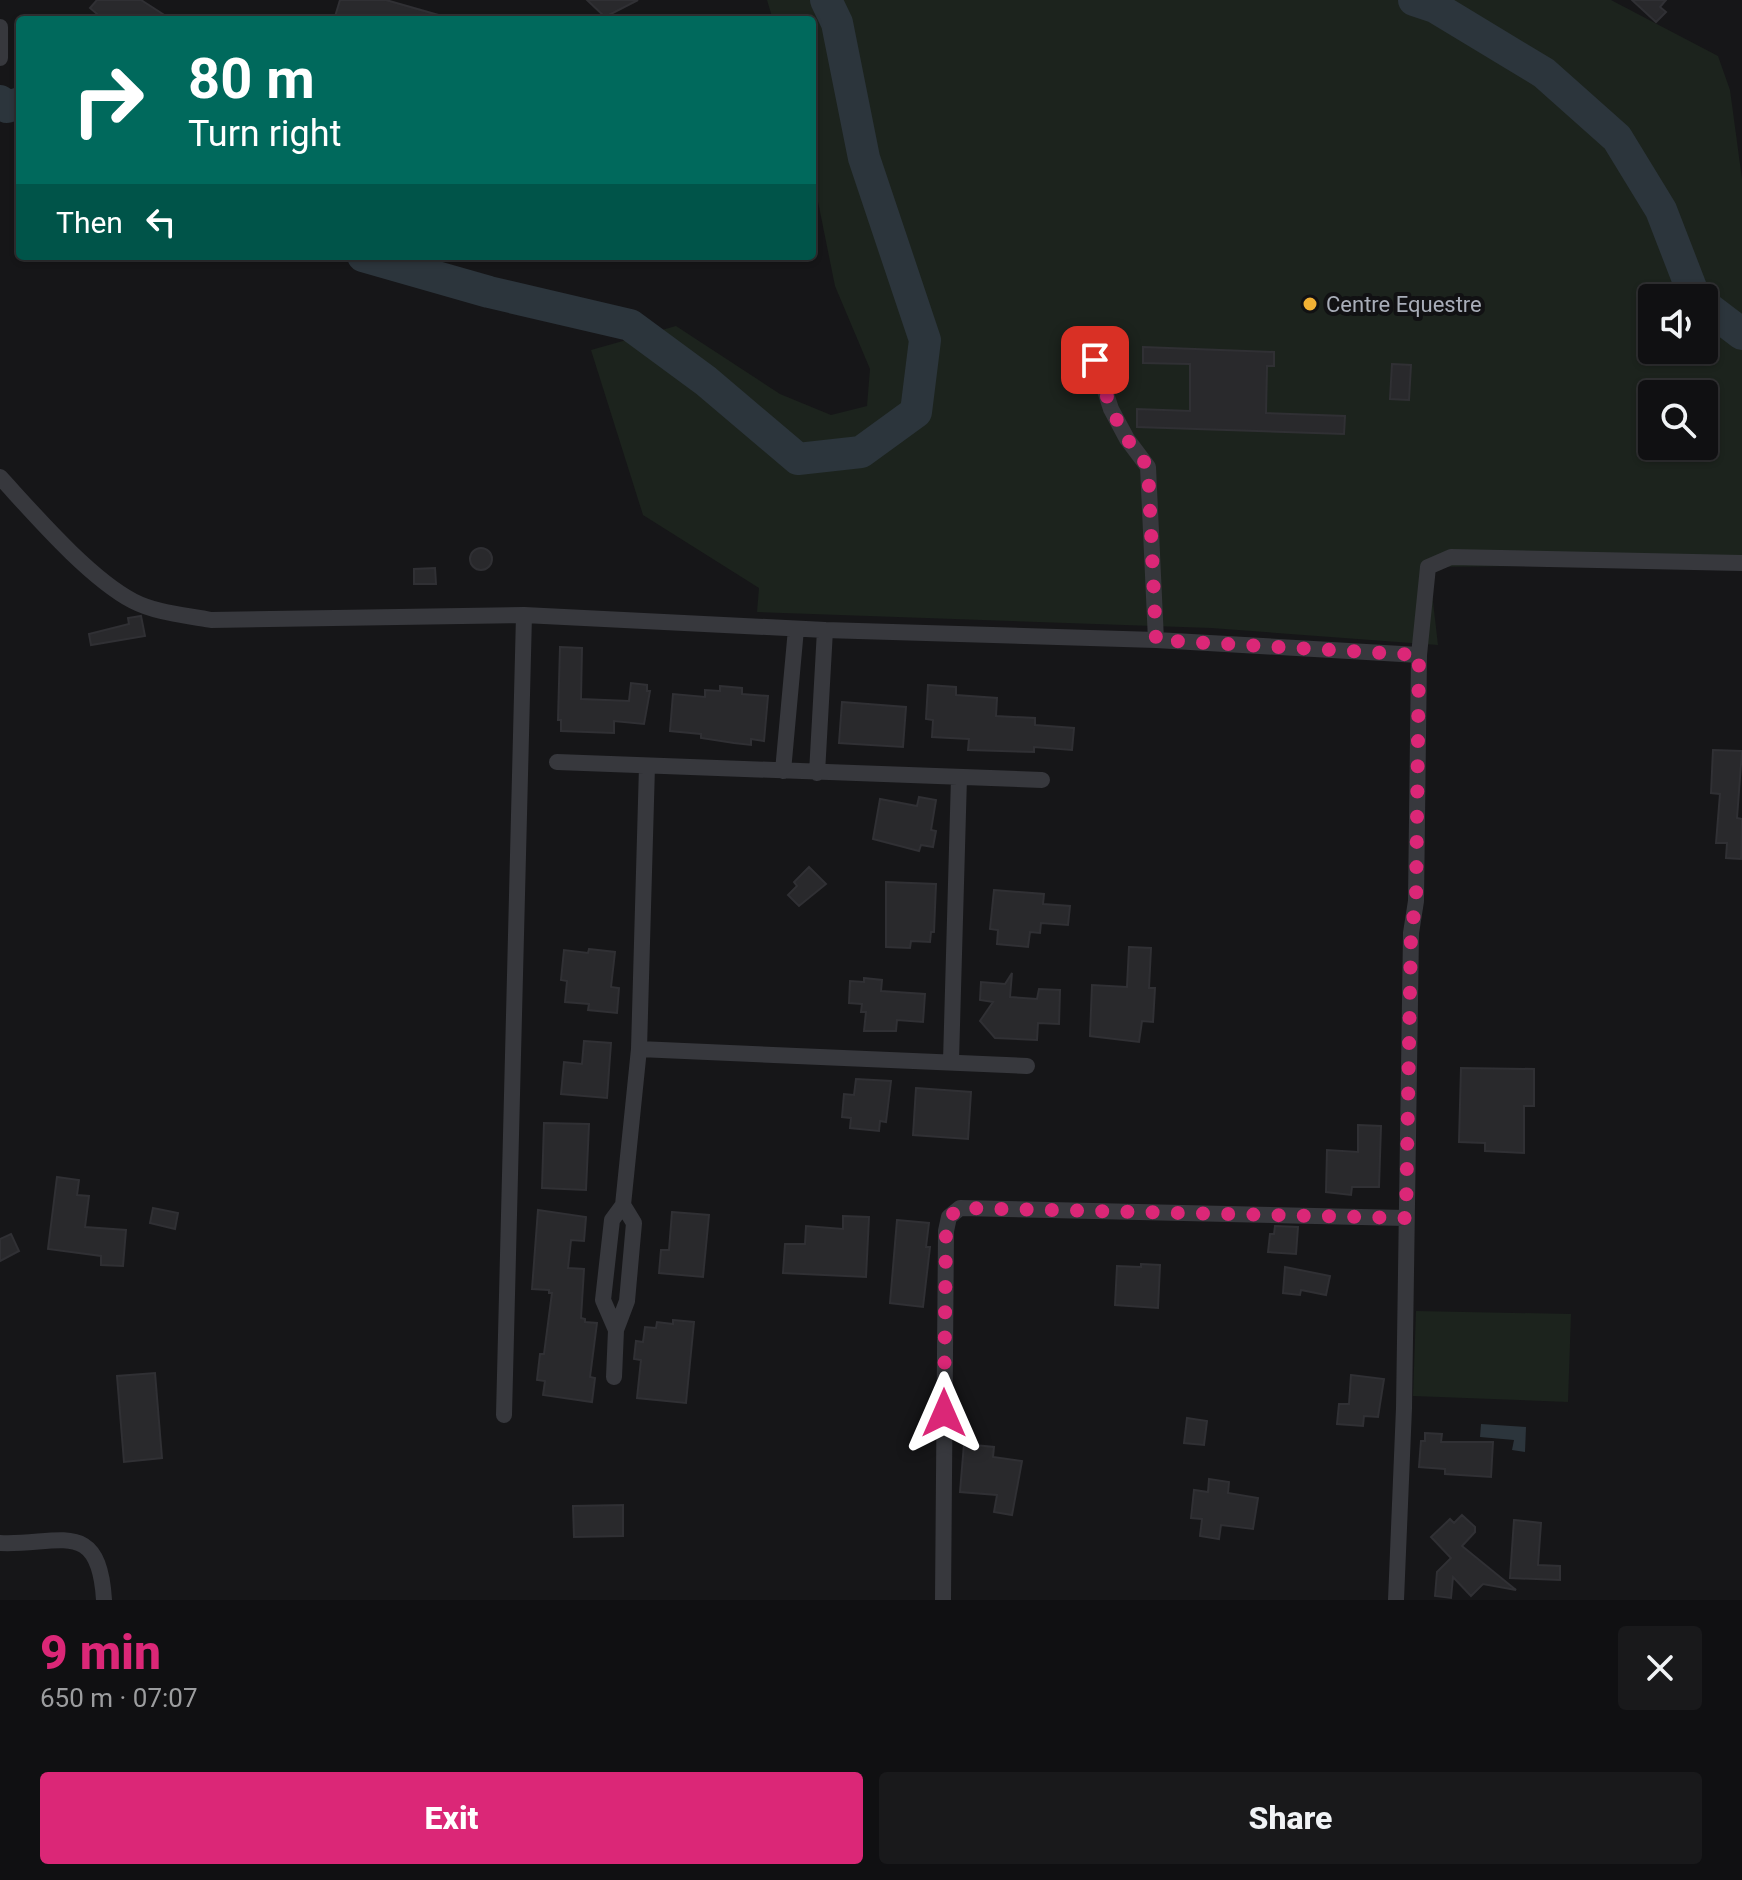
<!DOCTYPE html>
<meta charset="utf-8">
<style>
:root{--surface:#101012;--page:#19191b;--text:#f1f3f6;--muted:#9c9d9f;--line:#303032;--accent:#db2777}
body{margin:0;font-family:Roboto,sans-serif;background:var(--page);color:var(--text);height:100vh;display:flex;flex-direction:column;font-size:30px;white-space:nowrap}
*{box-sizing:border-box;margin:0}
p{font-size:26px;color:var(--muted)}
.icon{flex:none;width:44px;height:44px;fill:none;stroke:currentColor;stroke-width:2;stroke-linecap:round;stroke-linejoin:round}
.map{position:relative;height:1600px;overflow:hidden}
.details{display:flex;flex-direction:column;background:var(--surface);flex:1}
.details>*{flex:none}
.guide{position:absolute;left:16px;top:16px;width:800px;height:244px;border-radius:8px;box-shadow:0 2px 6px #0004,0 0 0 2px var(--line);background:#00695c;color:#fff;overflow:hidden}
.controls{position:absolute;left:1638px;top:284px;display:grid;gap:16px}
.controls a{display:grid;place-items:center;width:80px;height:80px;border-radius:8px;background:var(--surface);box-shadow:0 2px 6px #0004,0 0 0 2px var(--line);font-size:40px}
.pin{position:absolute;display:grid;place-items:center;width:68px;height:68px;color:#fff;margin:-34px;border-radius:16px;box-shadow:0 4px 12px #0006}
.me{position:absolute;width:88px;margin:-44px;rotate:0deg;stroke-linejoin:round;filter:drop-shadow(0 0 6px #0008)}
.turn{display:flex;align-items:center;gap:28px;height:168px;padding:0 40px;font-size:36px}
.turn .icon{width:104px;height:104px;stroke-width:2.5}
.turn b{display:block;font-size:56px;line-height:68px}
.then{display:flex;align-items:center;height:76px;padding:0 40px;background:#0003;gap:16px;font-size:30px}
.round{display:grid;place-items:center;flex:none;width:84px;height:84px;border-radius:8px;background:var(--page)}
.overview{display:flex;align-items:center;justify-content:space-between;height:136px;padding:0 40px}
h1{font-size:48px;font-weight:800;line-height:60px;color:var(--accent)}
.button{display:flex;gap:16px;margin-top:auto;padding:16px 40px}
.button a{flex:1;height:92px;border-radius:8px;background:var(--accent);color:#fff;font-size:32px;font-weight:800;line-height:92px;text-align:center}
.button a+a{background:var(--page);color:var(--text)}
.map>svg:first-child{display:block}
.green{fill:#1c231d;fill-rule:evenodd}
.water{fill:#2c353c}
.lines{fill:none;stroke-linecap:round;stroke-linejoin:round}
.river{stroke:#2c353c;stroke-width:32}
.building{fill:#29292c;stroke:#303034;stroke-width:2}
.street{stroke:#37383d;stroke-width:16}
.route{stroke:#db2777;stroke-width:14;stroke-dasharray:0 25.2}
.poi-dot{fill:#f2b134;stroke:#111113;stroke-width:3}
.labels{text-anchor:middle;stroke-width:8;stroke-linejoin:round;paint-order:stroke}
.poi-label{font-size:22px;fill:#a8adb8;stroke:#111113;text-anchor:start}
</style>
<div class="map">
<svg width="1742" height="1600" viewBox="0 0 1742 1600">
<rect width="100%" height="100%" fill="#161618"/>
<!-- green -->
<path class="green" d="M 767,0 L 1611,0 L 1718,56 L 1730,90 L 1742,179 L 1742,564 L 1429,567 L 1438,645 L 1211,628 L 757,612 L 759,588 L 643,515 L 591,350 L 676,326 L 780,394 L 831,415 L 867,406 L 870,369 L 835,286 L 812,172 L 812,20 L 773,20 ZM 1652,298 L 1704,298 L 1704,350 L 1652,350 ZM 1652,394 L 1704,394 L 1704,446 L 1652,446 Z
M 1416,1311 L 1571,1314 L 1568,1402 L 1413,1396 Z"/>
<!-- water -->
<path class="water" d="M 1481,1424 L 1526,1427 L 1525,1452 L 1512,1450 L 1514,1440 L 1480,1437 Z"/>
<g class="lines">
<!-- river -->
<path class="river" d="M 1414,0 L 1435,7 L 1544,73 L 1617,138 L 1661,210 L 1695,298
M 0,101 L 7,107 L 20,103
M 363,256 L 489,292 L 630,325 L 706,381 L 798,459 L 861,452 L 916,412 L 925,340 L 864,158 L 837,23 L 826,0
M 1704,305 L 1742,334"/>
</g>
<!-- building -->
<path class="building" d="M 97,0 L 141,0 L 172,20 L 104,20 L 90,8 Z
M 340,0 L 386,0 L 442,16 L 441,20 L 334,20 Z
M 587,0 L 638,0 L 605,17 Z
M 1632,0 L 1666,0 L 1660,7 L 1666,12 L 1656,22 Z
M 1143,347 L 1274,352 L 1274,366 L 1267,366 L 1266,413 L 1345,416 L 1344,434 L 1137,427 L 1137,409 L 1190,411 L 1190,364 L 1143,363 Z
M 1392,364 L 1411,365 L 1409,400 L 1390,399 Z
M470 559a11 11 0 1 1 22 0a11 11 0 1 1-22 0Z
M 435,568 L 436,584 L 414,584 L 414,569 Z
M 141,616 L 145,636 L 91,645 L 89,634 L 129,624 L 128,618 Z
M 560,647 L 582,648 L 581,699 L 629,701 L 631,683 L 647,685 L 647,691 L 650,691 L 644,724 L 614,721 L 614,733 L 561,731 L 561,720 L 558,720 Z
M 928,685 L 956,687 L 956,695 L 997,698 L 996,716 L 1035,718 L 1035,725 L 1074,728 L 1072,750 L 1034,747 L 1034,752 L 968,750 L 969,739 L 932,737 L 933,720 L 926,719 Z
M 720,686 L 742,688 L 742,694 L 768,696 L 764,741 L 751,739 L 751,745 L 734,743 L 701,738 L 701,734 L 670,731 L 673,694 L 705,697 L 705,690 L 720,691 Z
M 842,702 L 906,707 L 903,747 L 839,743 Z
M 1713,750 L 1742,751 L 1737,818 L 1742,819 L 1741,859 L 1726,858 L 1727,843 L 1716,843 L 1720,794 L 1711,793 Z
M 919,797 L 936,800 L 931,830 L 936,831 L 933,847 L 921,845 L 919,851 L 873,839 L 880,799 L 917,806 Z
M 809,867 L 826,884 L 799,906 L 788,895 L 797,886 L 794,882 Z
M 886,882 L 936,884 L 934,932 L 931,932 L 930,942 L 911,941 L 910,948 L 886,947 Z
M 994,890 L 1044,894 L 1043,904 L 1070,906 L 1068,925 L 1041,923 L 1040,933 L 1030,932 L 1028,947 L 997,944 L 998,930 L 990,929 Z
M 1129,947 L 1151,948 L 1149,988 L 1155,988 L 1153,1022 L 1142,1021 L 1139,1042 L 1090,1036 L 1092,985 L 1127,987 Z
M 589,949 L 615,952 L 611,987 L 619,988 L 617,1013 L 588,1010 L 589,1004 L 565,1002 L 567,981 L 561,980 L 564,950 L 588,953 Z
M 1012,973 L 1010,997 L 1037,999 L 1039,989 L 1060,990 L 1059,1024 L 1038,1023 L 1037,1040 L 995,1038 L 980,1021 L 993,1002 L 980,1000 L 981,982 L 1005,984 Z
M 864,978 L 882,980 L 881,991 L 925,994 L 923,1022 L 897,1020 L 896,1031 L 864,1031 L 866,1012 L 861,1012 L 862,1004 L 849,1003 L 850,981 L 864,982 Z
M 584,1041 L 611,1043 L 607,1098 L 561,1094 L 564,1062 L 582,1064 Z
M 1461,1068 L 1534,1069 L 1534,1106 L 1524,1106 L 1524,1153 L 1485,1151 L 1485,1143 L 1459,1142 Z
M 856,1079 L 891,1081 L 886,1122 L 880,1121 L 879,1131 L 850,1128 L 851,1118 L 842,1117 L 844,1094 L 854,1095 Z
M 916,1088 L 971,1092 L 968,1139 L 913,1135 Z
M 544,1123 L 589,1124 L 586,1190 L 542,1188 Z
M 1358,1125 L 1381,1126 L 1379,1187 L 1352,1187 L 1351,1195 L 1326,1192 L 1327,1150 L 1358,1152 Z
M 57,1177 L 79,1180 L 77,1195 L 89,1196 L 85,1227 L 126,1230 L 123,1266 L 101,1265 L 101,1256 L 48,1249 Z
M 153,1208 L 178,1213 L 175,1229 L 150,1223 Z
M 538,1210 L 586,1217 L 584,1241 L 571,1240 L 568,1268 L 584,1269 L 581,1318 L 585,1319 L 585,1322 L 597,1323 L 590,1377 L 595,1378 L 592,1402 L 543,1395 L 545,1381 L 537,1380 L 540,1354 L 544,1354 L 552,1293 L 549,1293 L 549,1290 L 532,1289 Z
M 672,1212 L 709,1215 L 703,1277 L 659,1273 L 661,1250 L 669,1250 Z
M 843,1216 L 869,1217 L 866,1277 L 783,1273 L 785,1244 L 805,1244 L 806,1226 L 843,1229 Z
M 897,1220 L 929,1223 L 926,1247 L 930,1247 L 923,1307 L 890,1303 Z
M 1275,1226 L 1298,1227 L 1296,1254 L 1268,1252 L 1270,1234 L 1274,1234 Z
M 11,1234 L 19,1251 L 0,1261 L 0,1239 Z
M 1141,1264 L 1160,1265 L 1158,1308 L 1115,1305 L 1117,1266 L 1141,1267 Z
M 1285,1267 L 1330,1276 L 1326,1295 L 1301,1290 L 1300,1295 L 1283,1293 Z
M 673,1320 L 694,1322 L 686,1403 L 637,1398 L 641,1360 L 634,1359 L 636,1341 L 643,1342 L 645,1327 L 656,1328 L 657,1322 L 673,1324 Z
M 155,1373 L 162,1458 L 124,1462 L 117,1376 Z
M 1351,1375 L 1384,1379 L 1378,1417 L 1364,1416 L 1363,1426 L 1337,1424 L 1339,1404 L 1349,1404 Z
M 1187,1418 L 1207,1421 L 1204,1445 L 1184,1443 Z
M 1425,1433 L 1442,1434 L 1441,1442 L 1493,1442 L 1491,1477 L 1445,1474 L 1445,1469 L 1419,1467 L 1421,1441 L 1425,1441 Z
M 964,1444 L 994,1447 L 993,1457 L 1022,1461 L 1012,1515 L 994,1512 L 997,1495 L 960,1492 Z
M 1209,1479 L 1229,1482 L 1228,1493 L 1258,1498 L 1253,1529 L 1221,1525 L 1219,1539 L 1200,1536 L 1202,1519 L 1191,1518 L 1194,1490 L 1208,1492 Z
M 623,1505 L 623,1536 L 574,1537 L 573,1506 Z
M 1462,1515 L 1475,1527 L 1475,1532 L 1462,1546 L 1516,1590 L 1483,1584 L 1471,1596 L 1453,1577 L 1451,1598 L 1435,1596 L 1437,1572 L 1451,1558 L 1431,1537 L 1450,1519 L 1454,1523 Z
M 1514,1520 L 1541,1523 L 1538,1565 L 1560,1566 L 1560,1580 L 1510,1578 Z"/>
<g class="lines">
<!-- street -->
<path class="street" d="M 0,27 L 0,58
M 1095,360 L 1111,409 L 1127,439 L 1148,467 L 1156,640
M 0,477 C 35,515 88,577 133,601 C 156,613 185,615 211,620 L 524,615 L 825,630 L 1156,640 L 1419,655
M 557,762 L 1042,780
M 783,771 L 796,629
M 817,773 L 825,630
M 639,1049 L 1027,1066
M 951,1061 L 959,777
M 616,1330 L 627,1301 L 634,1223 L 623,1205
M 614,1377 L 616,1330 L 603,1300 L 612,1220 L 623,1205 L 639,1049 L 647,766
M 504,1415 L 524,615
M 0,1543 C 58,1546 99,1516 104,1600
M 943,1600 L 946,1231 L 949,1217 L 960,1208 L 1406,1218
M 1396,1600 L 1404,1408 L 1411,933 L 1416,901 L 1419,655 L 1428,567 L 1451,557 L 1742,563"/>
</g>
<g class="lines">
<!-- route -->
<path class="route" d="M 944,1413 L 946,1231 L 949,1217 L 960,1208 L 1406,1218 L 1411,933 L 1416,901 L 1419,655 L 1156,640 L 1148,467 L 1127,439 L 1111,409 L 1095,360"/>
</g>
<!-- markers -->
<circle class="poi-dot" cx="1310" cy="304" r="8"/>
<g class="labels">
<!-- poi labels -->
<g class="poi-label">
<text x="1326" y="312">Centre Equestre</text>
</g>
</g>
</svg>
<div class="controls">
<a><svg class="icon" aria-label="sound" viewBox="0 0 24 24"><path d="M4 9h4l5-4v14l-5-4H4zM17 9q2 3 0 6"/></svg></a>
<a><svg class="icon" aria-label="search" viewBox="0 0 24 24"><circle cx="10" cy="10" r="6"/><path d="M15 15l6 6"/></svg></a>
</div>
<div class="pin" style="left:1095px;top:360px;background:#d93025"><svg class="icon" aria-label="arrive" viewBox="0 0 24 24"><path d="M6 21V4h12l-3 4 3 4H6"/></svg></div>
<svg class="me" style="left:944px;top:1413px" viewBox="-20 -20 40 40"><path d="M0-17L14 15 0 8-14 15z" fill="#db2777" stroke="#fff" stroke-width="4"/></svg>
<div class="guide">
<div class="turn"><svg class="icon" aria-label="right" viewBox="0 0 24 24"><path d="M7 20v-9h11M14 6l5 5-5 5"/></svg><div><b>80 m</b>Turn right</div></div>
<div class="then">Then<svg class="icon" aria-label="left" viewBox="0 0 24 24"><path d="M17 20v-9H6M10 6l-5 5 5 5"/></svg></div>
</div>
</div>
<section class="details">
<div class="overview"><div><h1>9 min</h1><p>650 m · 07:07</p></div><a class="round"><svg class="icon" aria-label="close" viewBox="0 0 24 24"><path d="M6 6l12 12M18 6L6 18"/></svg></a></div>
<div class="button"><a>Exit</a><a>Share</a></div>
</section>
